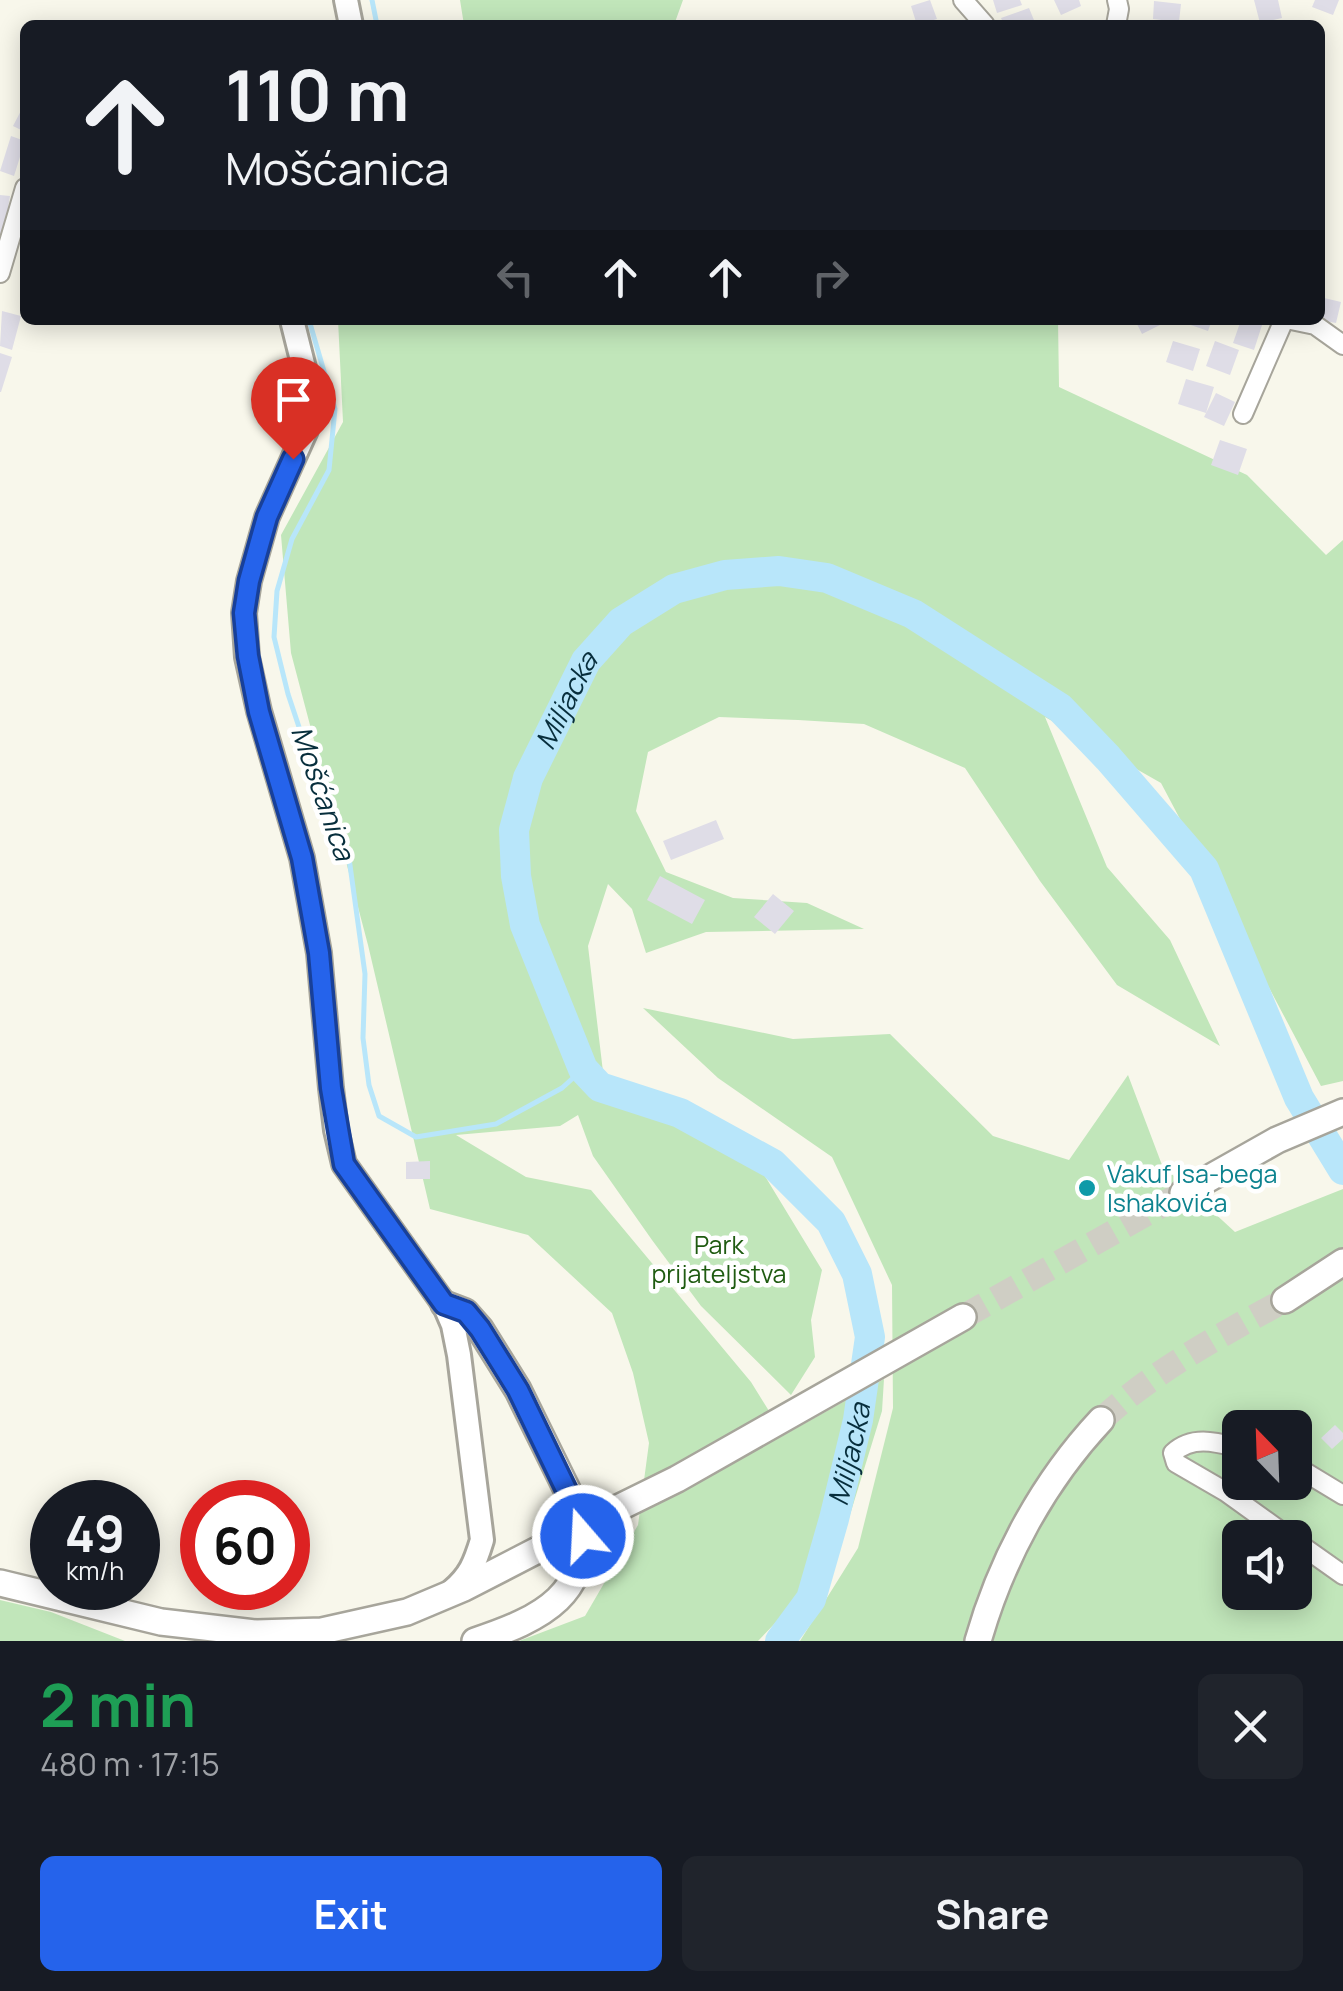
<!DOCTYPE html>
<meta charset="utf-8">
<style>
:root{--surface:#171b24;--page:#20242c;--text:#f1f3f6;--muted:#9ea1a6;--accent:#2563eb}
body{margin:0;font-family:Manrope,sans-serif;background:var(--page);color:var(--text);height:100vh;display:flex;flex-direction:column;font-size:38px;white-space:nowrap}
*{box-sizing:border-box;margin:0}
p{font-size:32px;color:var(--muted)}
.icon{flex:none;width:55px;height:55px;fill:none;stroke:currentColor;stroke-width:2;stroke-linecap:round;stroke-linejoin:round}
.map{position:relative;height:1641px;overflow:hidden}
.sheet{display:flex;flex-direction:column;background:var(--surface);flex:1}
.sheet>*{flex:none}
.guide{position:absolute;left:20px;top:20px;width:1305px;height:305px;border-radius:15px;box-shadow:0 5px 25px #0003;background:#171b24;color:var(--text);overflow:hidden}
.needle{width:65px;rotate:337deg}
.buttons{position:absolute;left:1222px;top:1410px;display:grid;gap:20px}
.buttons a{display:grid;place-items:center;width:90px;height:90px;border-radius:15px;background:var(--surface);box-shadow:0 5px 25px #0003;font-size:50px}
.speed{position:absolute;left:30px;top:1480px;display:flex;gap:20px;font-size:50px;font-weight:700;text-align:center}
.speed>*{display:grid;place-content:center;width:130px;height:130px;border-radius:50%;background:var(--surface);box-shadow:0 5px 25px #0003;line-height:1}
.speed small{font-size:25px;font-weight:400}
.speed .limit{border:15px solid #d22;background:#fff;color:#111}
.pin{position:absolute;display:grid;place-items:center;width:85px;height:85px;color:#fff;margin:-102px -42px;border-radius:50% 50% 50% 0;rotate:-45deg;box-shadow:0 0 10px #0007}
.pin .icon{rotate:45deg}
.me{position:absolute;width:110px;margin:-55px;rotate:341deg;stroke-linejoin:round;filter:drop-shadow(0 0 8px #0008)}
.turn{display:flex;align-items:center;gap:35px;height:210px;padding:0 40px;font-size:45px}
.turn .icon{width:130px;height:130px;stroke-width:2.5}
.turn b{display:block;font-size:70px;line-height:85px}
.lanes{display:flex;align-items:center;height:95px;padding:0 40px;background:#0003;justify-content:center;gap:50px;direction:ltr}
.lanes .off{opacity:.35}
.round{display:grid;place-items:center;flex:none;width:105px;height:105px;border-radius:15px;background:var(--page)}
.overview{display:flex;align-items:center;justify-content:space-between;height:170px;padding:0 40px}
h1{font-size:60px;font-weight:700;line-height:75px;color:#1e9e55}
.cta{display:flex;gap:20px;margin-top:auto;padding:20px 40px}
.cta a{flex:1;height:115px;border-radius:15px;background:var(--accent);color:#fff;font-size:40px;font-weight:700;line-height:115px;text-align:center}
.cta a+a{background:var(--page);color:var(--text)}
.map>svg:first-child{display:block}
.green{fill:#c1e6ba;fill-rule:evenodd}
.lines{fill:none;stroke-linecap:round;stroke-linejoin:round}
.stream{stroke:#b8e6fa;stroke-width:5}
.river{stroke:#b8e6fa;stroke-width:30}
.building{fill:#dfdde7}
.primary-tunnel{stroke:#cfcec4;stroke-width:25;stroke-dasharray:25 12;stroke-linecap:butt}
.minor-casing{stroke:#a7a59b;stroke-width:22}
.secondary-casing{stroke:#a7a59b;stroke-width:28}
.primary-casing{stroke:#a7a59b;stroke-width:30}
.minor{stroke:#fff;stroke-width:18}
.secondary{stroke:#fff;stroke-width:22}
.primary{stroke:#fff;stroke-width:25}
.primary-bridge-casing{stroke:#a7a59b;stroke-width:30;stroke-linecap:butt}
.primary-bridge{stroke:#fff;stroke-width:25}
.route-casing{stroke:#184099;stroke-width:25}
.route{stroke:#2563eb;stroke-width:18}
.culture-dot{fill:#0f9aa8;stroke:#fff;stroke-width:4}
.labels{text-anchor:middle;stroke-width:9;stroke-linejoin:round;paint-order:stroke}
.culture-label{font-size:25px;fill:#0d838f;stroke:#fff;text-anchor:start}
.park-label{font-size:25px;fill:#1f5b11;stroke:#fff}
.water-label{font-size:28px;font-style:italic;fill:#072e3c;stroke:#fff}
</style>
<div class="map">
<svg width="1343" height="1641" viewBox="0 0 1343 1641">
<rect width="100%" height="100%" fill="#f8f7eb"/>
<!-- green -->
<path class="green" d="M 460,0 L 683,0 L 674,25 L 464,25 Z
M 338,320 L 1058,320 L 1059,387 L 1247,475 L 1326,555 L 1343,540 L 1343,1081 L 1321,1086 L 1161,783 L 1045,717 L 1107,867 L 1170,940 L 1220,1046 L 1117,985 L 1040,881 L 965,768 L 864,724 L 798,720 L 719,717 L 648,752 L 636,811 L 666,872 L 733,898 L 807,903 L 864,929 L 706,932 L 646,953 L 632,909 L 608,884 L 588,946 L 604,1080 L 760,1168 L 822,1270 L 811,1320 L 815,1357 L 791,1395 L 701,1306 L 652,1240 L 593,1156 L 578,1115 L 560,1126 L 456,1135 L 526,1177 L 591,1190 L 751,1382 L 784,1435 L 884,1379 L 882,1411 L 836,1560 L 758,1641 L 519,1641 L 585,1616 L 638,1525 L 649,1443 L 633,1373 L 612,1313 L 528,1235 L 430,1209 L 368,945 L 291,653 L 281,535 L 343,422 Z
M 643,1008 L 793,1039 L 890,1034 L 993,1136 L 1069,1160 L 1128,1075 L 1162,1165 L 1235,1232 L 1343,1189 L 1343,1641 L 800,1641 L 858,1548 L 893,1408 L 892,1285 L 832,1157 L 718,1078 ZM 1240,1428 L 1295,1428 L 1295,1482 L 1240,1482 ZM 1240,1538 L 1295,1538 L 1295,1592 L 1240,1592 Z
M 0,1600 L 51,1612 L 125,1641 L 0,1641 Z"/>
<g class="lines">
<!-- stream -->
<path class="stream" d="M 372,0 L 377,25
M 309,320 L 335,409 L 329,470 L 292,539 L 277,591 L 274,637 L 288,694 L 313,769 L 349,858 L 365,974 L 363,1038 L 369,1085 L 379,1116 L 416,1137 L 496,1124 L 562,1088 L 583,1069"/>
<!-- river -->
<path class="river" id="s1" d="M 780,1641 L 811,1599 L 834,1519 L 858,1420 L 870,1337 L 857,1274 L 831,1222 L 773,1164 L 680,1113 L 600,1087 L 583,1069 L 525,925 L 516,876 L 514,830 L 528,778 L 586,661 L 621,622 L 674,589 L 725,575 L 779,571 L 827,578 L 913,614 L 1060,708 L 1108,758 L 1204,869 L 1299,1098 L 1343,1170"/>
</g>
<!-- building -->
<path class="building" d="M 930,0 L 937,19 L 917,25 L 911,6 Z
M 993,0 L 1020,0 L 1022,5 L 997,13 Z
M 1054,0 L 1079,0 L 1081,6 L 1061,15 Z
M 1254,0 L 1278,0 L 1282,18 L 1260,23 Z
M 1315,0 L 1339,0 L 1333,15 L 1312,7 Z
M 1154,1 L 1181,4 L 1179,22 L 1153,19 Z
M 1029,8 L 1036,25 L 1004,25 L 1001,18 Z
M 25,103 L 25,132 L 13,126 Z
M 11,136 L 25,141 L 14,176 L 0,171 Z
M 0,195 L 10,196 L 2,244 L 0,244 Z
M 1320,297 L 1341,302 L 1336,323 L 1320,320 Z
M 2,311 L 21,316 L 12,350 L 0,346 Z
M 1135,320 L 1163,320 L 1164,323 L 1142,334 Z
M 1190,320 L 1212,320 L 1208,331 L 1188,324 Z
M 1241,320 L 1263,322 L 1254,350 L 1233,343 Z
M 1173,341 L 1200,349 L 1193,371 L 1166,362 Z
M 1215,341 L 1239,350 L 1230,375 L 1206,366 Z
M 0,353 L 12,357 L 1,392 L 0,392 Z
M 1186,379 L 1214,387 L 1206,413 L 1178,404 Z
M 1216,393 L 1235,402 L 1224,426 L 1204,417 Z
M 1220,440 L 1247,449 L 1238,475 L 1211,465 Z
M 716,820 L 724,839 L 671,860 L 663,841 Z
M 660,876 L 705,900 L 692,924 L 647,900 Z
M 773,894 L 794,911 L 775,934 L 754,917 Z
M 430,1161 L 430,1179 L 406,1179 L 406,1162 Z
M 1335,1425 L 1343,1433 L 1343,1439 L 1332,1449 L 1321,1438 Z"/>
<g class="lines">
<!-- primary-tunnel -->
<path class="primary-tunnel" d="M 963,1317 L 1183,1193
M 1101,1420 C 1155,1370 1221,1335 1285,1300"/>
<defs>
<path id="minor" d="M 963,0 L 985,25
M 1116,25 L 1119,9 L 1117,0
M 0,273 L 25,188
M 1291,320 L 1315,325 L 1343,345
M 1243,414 L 1284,320
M 1240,1448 C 1216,1442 1192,1435 1173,1453 L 1176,1463 L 1226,1492 L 1290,1538
M 1295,1466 L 1343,1495
M 1295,1541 L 1343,1575"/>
<path id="secondary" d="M 346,0 L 351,25
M 292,320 L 305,372 L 309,414 L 306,430 L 267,517 L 249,581 L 244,613 L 247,657 L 259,711 L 302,858 L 319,953 L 331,1088 L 336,1130 L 344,1164 L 444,1304 L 453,1325 L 459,1355 L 482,1540 C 475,1563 470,1576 452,1591"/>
<path id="primary" d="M 1183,1193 L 1277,1140 L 1343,1112
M 1285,1300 L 1343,1262
M 444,1304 L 465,1312 L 480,1329 L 518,1390 L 579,1514 C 595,1594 541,1619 475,1641
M 612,1511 L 677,1479 L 963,1317
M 0,1583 L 161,1622 L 256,1633 L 322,1631 L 407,1612 L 464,1588 L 557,1540
M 978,1641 C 1001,1560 1043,1482 1101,1420"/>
</defs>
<!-- minor casing -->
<use href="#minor" class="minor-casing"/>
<!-- secondary casing -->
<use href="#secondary" class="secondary-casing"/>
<!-- primary casing -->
<use href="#primary" class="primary-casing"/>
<!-- minor -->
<use href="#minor" class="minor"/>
<!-- secondary -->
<use href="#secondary" class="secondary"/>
<!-- primary -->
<use href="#primary" class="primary"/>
<defs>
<path id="primary-bridge" d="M 557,1540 L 612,1511"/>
</defs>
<!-- primary-bridge casing -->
<use href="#primary-bridge" class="primary-bridge-casing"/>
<!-- primary-bridge -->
<use href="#primary-bridge" class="primary-bridge"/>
</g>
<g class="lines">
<defs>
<path id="route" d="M 293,459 L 267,517 L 249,581 L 244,613 L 248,656 L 259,712 L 302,858 L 319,953 L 331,1088 L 344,1164 L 444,1304 L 466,1312 L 480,1329 L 518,1390 L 578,1514 L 583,1536"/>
</defs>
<!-- route casing -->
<use href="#route" class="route-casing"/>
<!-- route -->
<use href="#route" class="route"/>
</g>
<!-- markers -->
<circle class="culture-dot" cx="1087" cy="1188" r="10"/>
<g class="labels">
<!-- culture labels -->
<g class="culture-label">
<text x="1107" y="1183">Vakuf Isa-bega<tspan x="1107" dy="29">Ishakovića</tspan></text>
</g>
<!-- park labels -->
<g class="park-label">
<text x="719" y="1254">Park<tspan x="719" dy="29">prijateljstva</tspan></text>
</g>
<!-- water labels -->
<g class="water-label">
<text dy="10" stroke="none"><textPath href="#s1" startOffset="1132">Miljacka</textPath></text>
<text transform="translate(323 793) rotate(71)" y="10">Mošćanica</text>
<text dy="10" stroke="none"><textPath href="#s1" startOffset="202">Miljacka</textPath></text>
</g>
</g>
</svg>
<div class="buttons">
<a><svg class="needle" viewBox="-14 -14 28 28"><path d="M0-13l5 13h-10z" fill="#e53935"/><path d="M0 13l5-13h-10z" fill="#9ea1a6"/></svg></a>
<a><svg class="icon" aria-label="sound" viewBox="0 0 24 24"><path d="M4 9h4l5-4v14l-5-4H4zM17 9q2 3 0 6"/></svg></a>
</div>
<div class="speed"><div>49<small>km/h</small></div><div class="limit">60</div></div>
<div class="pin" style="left:293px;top:459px;background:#d93025"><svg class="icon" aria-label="arrive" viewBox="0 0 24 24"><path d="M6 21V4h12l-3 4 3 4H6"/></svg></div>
<svg class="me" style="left:583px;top:1536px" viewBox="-20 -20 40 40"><circle r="17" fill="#2563eb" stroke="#fff" stroke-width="3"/><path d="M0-11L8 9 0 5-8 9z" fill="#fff"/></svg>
<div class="guide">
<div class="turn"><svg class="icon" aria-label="ahead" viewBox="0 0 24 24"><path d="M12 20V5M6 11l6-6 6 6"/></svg><div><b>110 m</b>Mošćanica</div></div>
<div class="lanes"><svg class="icon off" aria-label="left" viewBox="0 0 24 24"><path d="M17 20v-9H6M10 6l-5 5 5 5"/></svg><svg class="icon" aria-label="ahead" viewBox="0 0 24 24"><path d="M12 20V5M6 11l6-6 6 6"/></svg><svg class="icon" aria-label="ahead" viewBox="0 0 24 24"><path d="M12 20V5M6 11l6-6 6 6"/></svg><svg class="icon off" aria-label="right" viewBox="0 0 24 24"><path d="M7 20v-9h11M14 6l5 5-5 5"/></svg></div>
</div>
</div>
<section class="sheet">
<div class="overview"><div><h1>2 min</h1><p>480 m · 17:15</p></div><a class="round"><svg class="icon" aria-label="close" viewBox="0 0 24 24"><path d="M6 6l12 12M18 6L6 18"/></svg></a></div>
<div class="cta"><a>Exit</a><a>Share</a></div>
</section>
